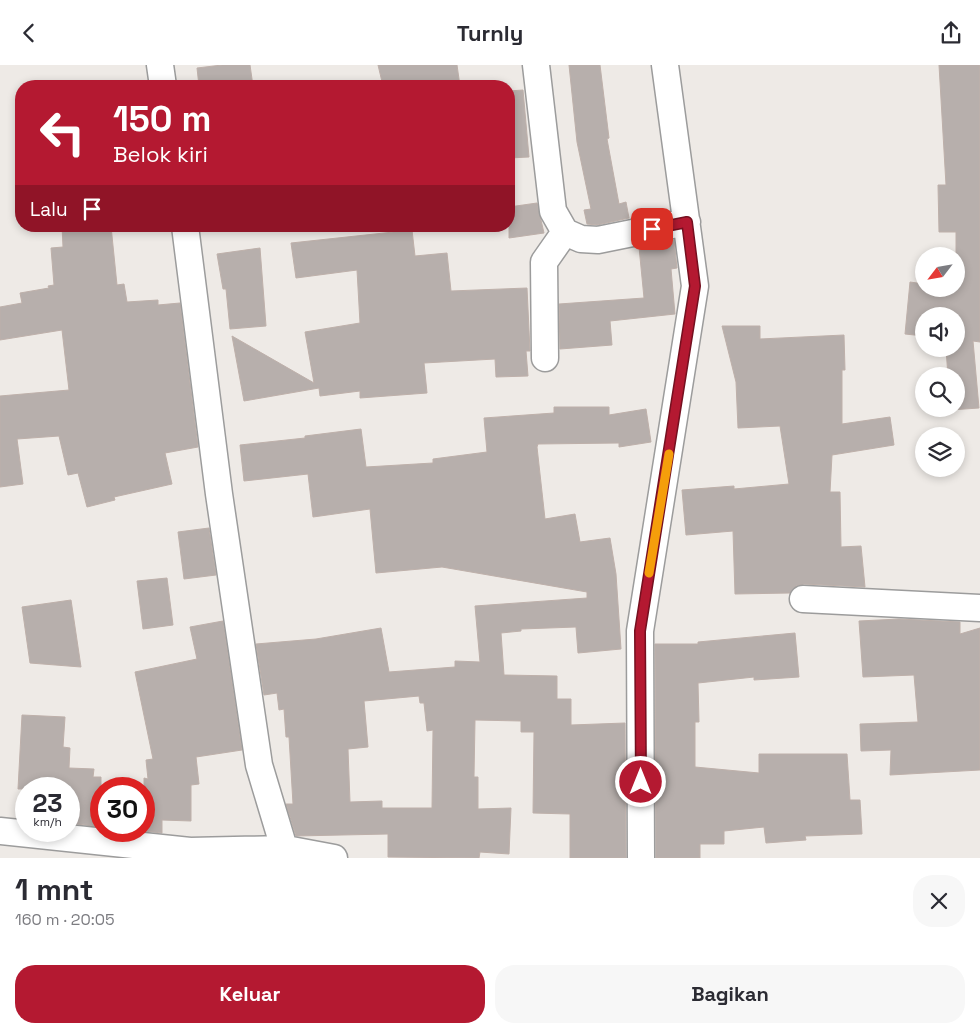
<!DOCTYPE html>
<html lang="id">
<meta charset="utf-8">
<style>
:root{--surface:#fff;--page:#f7f7f7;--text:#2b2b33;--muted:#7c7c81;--accent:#b41931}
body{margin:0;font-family:"Space Grotesk",sans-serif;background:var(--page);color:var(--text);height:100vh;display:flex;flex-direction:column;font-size:19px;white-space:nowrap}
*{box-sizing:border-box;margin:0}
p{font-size:16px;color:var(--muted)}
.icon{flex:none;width:28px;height:28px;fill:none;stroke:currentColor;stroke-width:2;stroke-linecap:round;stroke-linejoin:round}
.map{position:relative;height:793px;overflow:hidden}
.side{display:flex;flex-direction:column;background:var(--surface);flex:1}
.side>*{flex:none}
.banner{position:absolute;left:15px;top:15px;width:500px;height:152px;border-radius:20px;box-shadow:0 2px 8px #0003;background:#b41931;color:#fff;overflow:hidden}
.needle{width:32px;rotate:239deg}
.tools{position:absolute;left:915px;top:182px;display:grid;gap:10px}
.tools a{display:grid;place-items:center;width:50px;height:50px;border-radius:50%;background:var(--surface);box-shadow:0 2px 8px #0003;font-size:25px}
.speed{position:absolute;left:15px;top:712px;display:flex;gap:10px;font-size:25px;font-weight:700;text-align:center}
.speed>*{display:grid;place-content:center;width:65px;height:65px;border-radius:50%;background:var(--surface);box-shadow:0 2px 8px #0003;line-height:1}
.speed small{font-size:12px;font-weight:400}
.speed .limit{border:8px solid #d22;background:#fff;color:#111}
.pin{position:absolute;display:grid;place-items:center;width:42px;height:42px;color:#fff;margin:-21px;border-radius:10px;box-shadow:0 2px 8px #0006}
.me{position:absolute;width:55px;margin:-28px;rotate:0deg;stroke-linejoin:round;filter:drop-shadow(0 0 4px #0008)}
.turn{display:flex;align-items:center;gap:18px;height:105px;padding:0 15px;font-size:22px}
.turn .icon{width:65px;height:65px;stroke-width:2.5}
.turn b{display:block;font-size:35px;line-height:42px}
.then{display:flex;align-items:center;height:48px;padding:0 15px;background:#0003;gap:10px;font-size:19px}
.round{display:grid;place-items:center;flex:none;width:52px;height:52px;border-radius:20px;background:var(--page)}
.overview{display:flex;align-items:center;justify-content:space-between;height:85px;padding:0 15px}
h1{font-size:30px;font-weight:600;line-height:38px}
.cta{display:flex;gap:10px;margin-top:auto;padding:10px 15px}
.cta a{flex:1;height:58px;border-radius:20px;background:var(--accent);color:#fff;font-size:20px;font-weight:600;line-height:58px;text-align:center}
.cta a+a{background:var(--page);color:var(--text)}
header{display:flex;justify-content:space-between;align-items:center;height:65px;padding:0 15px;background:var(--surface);font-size:22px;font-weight:600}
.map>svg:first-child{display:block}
.building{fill:#b7afac;stroke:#beb0aa;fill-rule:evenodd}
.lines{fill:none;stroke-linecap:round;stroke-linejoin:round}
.minor-casing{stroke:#9c9c9c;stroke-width:29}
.minor{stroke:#fff;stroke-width:26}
.route-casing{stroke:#751020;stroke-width:12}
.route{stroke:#b41931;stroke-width:9}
.slow{stroke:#f59e0b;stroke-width:9}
</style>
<header><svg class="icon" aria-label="back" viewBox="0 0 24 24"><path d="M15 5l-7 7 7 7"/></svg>Turnly<svg class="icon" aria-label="share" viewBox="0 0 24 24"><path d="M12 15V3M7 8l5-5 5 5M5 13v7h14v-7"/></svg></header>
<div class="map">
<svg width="980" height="793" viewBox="0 0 980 793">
<rect width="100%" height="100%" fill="#eeeae6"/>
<!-- building -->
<path class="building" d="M 222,0 L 250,0 L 253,21 L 199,21 L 197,3 Z
M 378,0 L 457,0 L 460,21 L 383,21 Z
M 569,0 L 600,0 L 609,73 L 607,74 L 619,139 L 626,137 L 629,153 L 597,160 L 587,159 L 584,145 L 591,144 L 577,77 Z
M 939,0 L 980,0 L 980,277 L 973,276 L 979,343 L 950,345 L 956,344 L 956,311 L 948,311 L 946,284 L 956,284 L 956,251 L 924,251 L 924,271 L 905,269 L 910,217 L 924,219 L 924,224 L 956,224 L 956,167 L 939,167 L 938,120 L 946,120 Z
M 523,25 L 529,92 L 509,93 L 509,26 Z
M 537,138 L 544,168 L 509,173 L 509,142 Z
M 62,161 L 111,161 L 117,220 L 124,219 L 127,237 L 158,235 L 158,240 L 180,238 L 198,382 L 165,388 L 172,419 L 114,432 L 115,435 L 87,442 L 78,408 L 68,410 L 59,371 L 17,374 L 23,419 L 0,422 L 0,331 L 69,325 L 62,265 L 0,275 L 0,242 L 22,238 L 20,228 L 49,223 L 48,221 L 54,220 L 51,183 L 63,182 Z
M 412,165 L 415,191 L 447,188 L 451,226 L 527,223 L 530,286 L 526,286 L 528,311 L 496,312 L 495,294 L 424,298 L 427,328 L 360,333 L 360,326 L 320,331 L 319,323 L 244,336 L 232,271 L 314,318 L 305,267 L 360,258 L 357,205 L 296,213 L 291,178 Z
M 674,175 L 677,203 L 671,204 L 675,249 L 610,256 L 612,280 L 560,284 L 559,239 L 644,233 L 639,182 Z
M 260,183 L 266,261 L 230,264 L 226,224 L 223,224 L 217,189 Z
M 722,261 L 760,261 L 760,274 L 844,270 L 845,305 L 842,305 L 842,359 L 890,352 L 894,380 L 832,390 L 830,427 L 840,427 L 841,482 L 861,481 L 865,522 L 804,519 L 796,521 L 790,528 L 735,529 L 733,466 L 686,470 L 682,425 L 734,421 L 734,424 L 789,419 L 780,361 L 738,363 L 736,317 Z
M 554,342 L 609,342 L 609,350 L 646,344 L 651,377 L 619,382 L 619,378 L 538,379 L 537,382 L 545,454 L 575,449 L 580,477 L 610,473 L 616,509 L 621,584 L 578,588 L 576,562 L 521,564 L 521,566 L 501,568 L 504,610 L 557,611 L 557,634 L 571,634 L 571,660 L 625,658 L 626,793 L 570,793 L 570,749 L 533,748 L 534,667 L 521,667 L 521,656 L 475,655 L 474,712 L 478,712 L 478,744 L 511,743 L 509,789 L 480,787 L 479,793 L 388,792 L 388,769 L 296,771 L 286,739 L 293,739 L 289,672 L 286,672 L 284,644 L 279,645 L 277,628 L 264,630 L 256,579 L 316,574 L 381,563 L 389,607 L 455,602 L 455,596 L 480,597 L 475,541 L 587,533 L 587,527 L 442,502 L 376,508 L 370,444 L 313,452 L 308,409 L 244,416 L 240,380 L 305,373 L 305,371 L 361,364 L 366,402 L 433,398 L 433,394 L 487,387 L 484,353 L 554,348 ZM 419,631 L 420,638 L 424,638 L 427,666 L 433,665 L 432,743 L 382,743 L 382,736 L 350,737 L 348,684 L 368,682 L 364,636 Z
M 209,463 L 216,510 L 184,514 L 178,467 Z
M 167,513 L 173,560 L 143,564 L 137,516 Z
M 71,535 L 81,602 L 30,598 L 22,542 Z
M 899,554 L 960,557 L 960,569 L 980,563 L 980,705 L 890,710 L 891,685 L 861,686 L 860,659 L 918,657 L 914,610 L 863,612 L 859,556 Z
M 223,556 L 242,685 L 196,692 L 199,719 L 191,720 L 191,756 L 162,755 L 162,768 L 144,766 L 144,713 L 148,714 L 146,695 L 153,694 L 135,607 L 197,594 L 190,562 Z
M 795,568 L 799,612 L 754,615 L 754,612 L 698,618 L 699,657 L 695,657 L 695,702 L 759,708 L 759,689 L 847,689 L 850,735 L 860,735 L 862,769 L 805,771 L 806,775 L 766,778 L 764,762 L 724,766 L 724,779 L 700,779 L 700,793 L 656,793 L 655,579 L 698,579 L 698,577 Z
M 22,650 L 65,652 L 63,682 L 70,683 L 69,703 L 94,704 L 93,712 L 101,712 L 101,762 L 69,758 L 69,724 L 18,724 Z"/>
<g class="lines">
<defs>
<path id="minor" d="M 160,0 L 163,21
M 536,0 L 553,146 L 565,167 L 581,174 L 598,175 L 687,157
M 185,161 L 219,429 L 259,700 L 287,793
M 545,293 L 544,197 L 565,167
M 803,534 L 980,543
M 0,766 L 190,786 L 286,784 L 334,793
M 641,793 L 640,566 L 695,221 L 665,0"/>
</defs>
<!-- minor casing -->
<use href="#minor" class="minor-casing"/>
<!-- minor -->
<use href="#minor" class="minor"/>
</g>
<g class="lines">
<defs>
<path id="route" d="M 641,717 L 640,566 L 695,221 L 687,157 L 652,164"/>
</defs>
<!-- route casing -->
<use href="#route" class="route-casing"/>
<!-- route -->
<use href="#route" class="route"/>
<!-- slow -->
<path class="slow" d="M 649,508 L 669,389"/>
</g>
</svg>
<div class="tools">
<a><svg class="needle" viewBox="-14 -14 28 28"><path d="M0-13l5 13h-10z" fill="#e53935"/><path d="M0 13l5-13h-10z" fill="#7c7c81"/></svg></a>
<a><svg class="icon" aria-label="sound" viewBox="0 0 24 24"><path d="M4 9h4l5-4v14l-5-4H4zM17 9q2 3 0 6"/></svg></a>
<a><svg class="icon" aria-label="search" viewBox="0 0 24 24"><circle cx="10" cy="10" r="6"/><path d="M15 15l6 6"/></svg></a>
<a><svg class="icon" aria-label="layers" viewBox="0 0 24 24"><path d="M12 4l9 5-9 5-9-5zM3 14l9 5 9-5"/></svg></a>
</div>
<div class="speed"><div>23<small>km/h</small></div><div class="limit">30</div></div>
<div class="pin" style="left:652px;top:164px;background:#d93025"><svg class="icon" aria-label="arrive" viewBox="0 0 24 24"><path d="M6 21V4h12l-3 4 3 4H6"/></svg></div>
<svg class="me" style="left:641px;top:717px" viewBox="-20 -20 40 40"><circle r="17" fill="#b41931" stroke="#fff" stroke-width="3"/><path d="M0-11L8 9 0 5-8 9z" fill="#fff"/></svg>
<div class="banner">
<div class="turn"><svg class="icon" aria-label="left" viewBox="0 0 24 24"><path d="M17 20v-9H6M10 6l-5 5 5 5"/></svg><div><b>150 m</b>Belok kiri</div></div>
<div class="then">Lalu<svg class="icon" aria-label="arrive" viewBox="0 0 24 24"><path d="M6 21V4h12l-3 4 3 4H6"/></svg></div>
</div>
</div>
<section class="side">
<div class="overview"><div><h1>1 mnt</h1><p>160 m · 20:05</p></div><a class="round"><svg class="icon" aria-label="close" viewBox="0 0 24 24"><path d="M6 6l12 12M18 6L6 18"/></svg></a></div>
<div class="cta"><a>Keluar</a><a>Bagikan</a></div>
</section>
